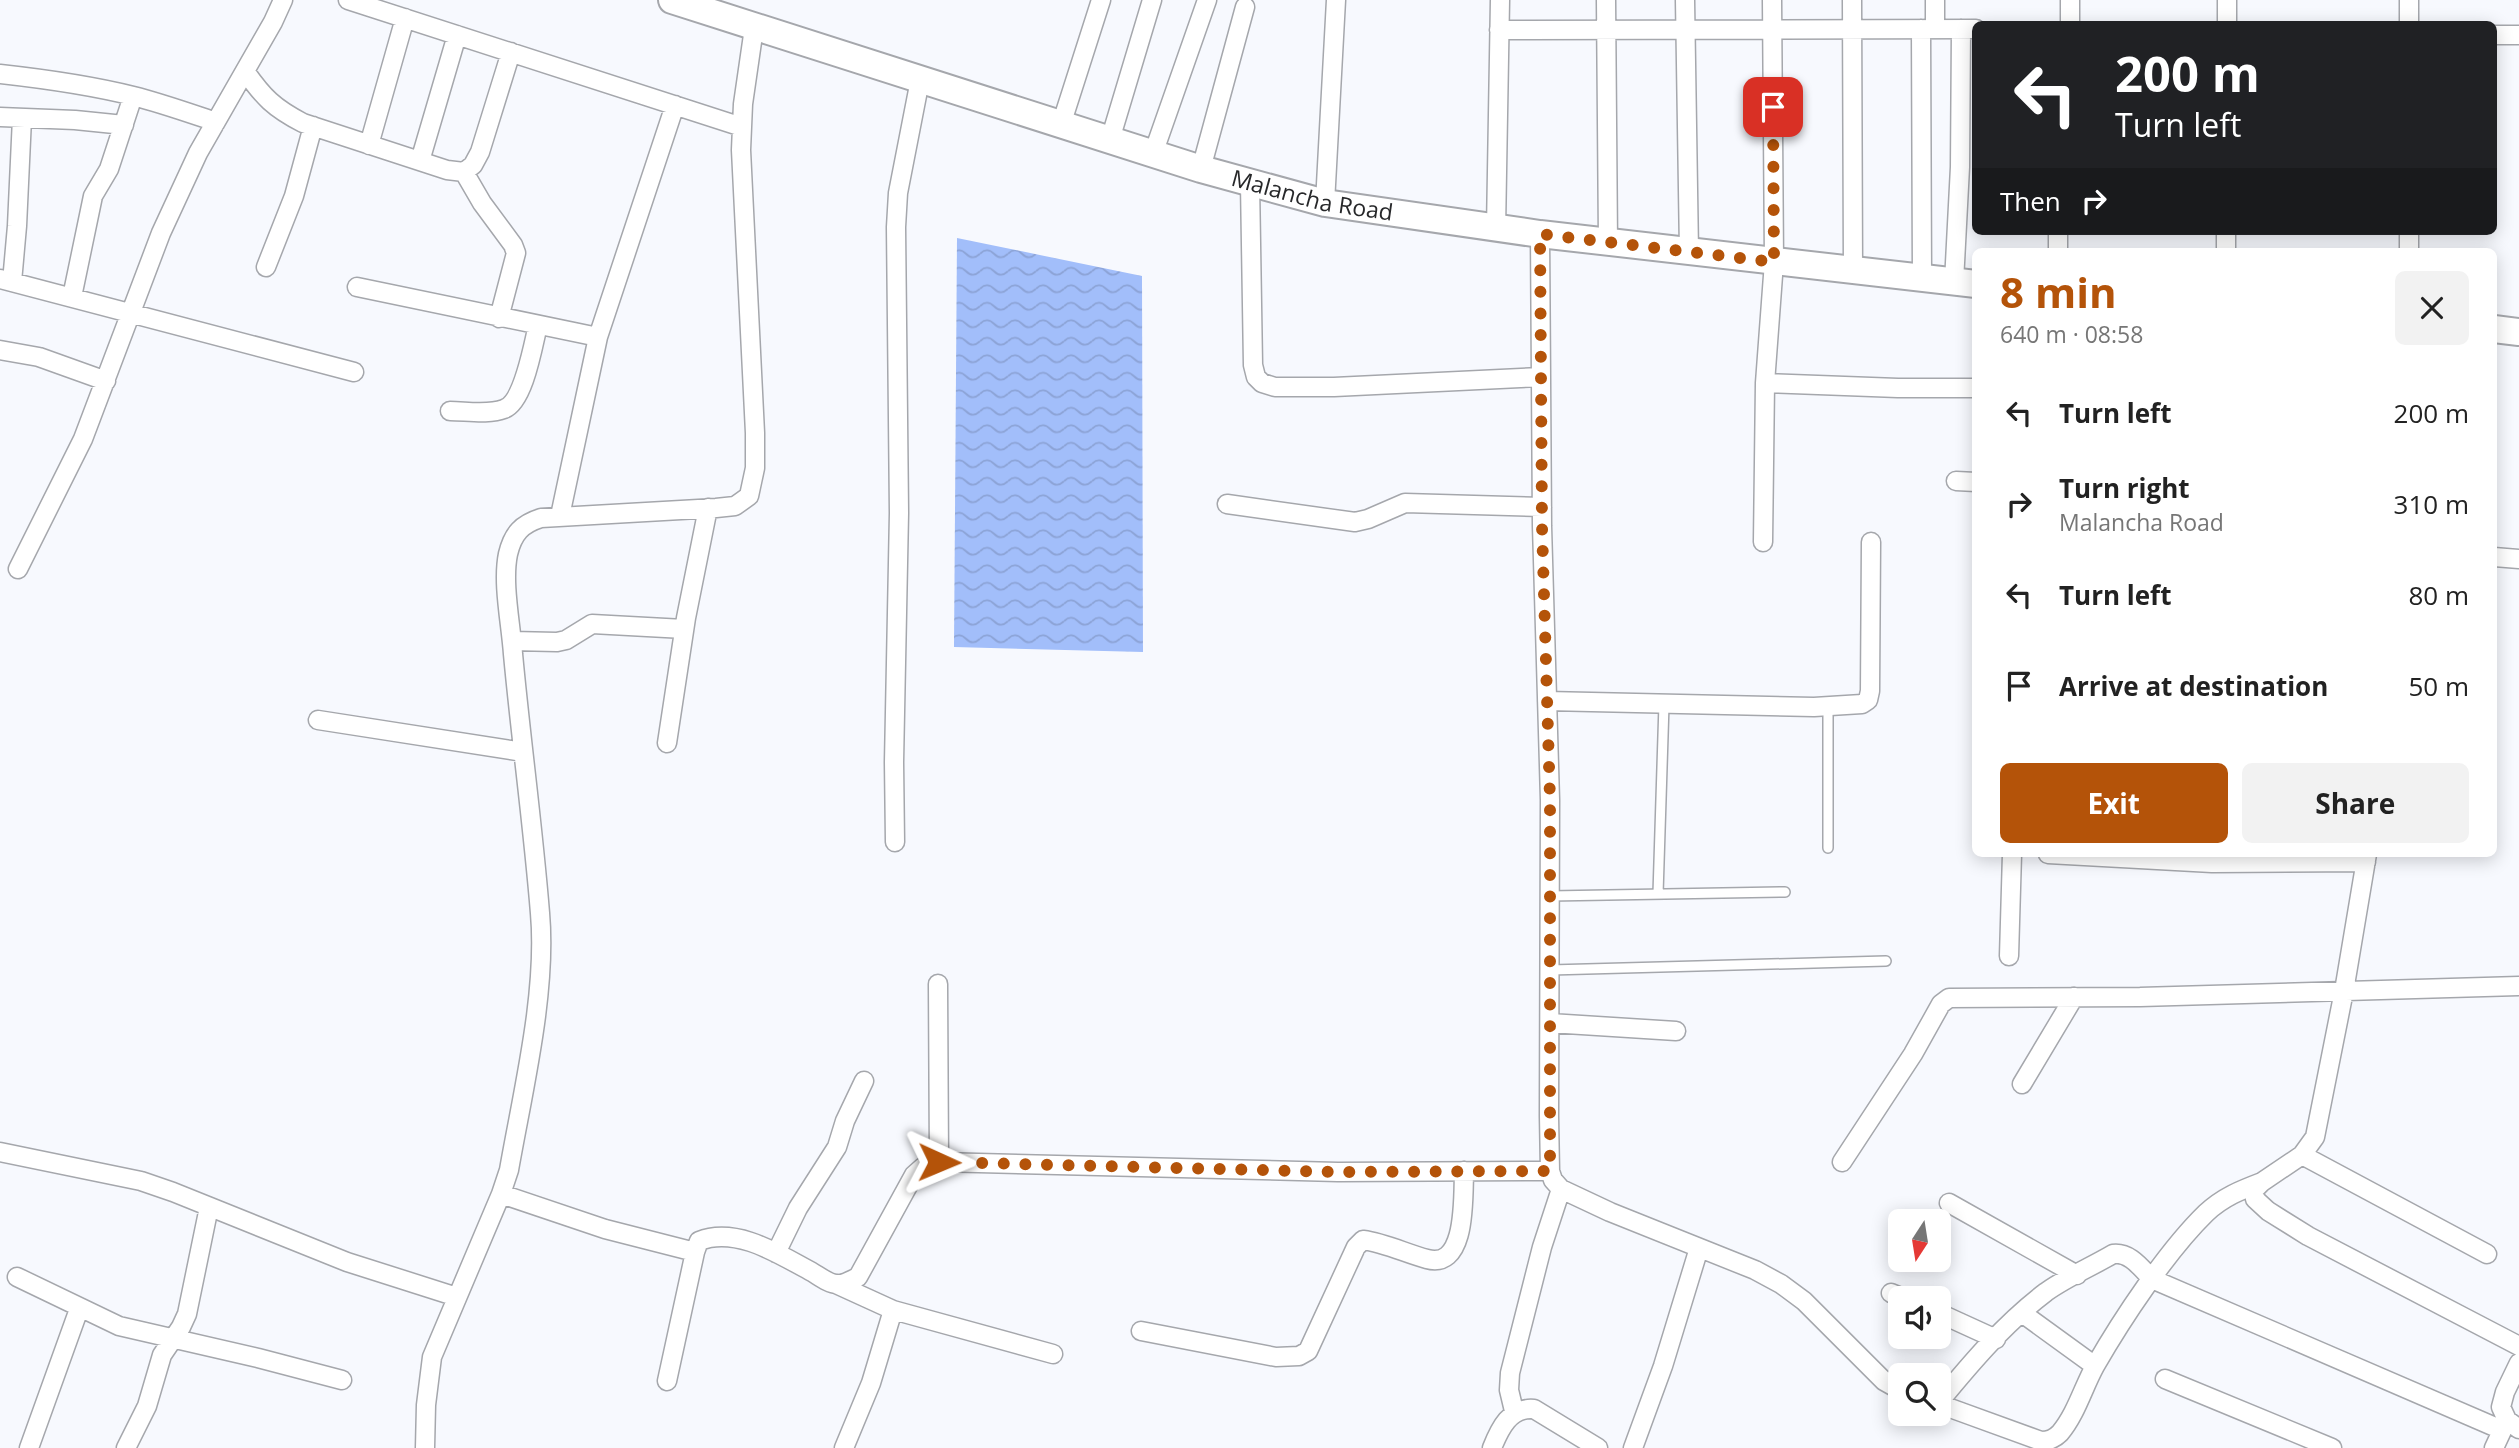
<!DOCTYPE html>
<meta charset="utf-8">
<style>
:root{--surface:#fff;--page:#f2f2f2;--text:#222;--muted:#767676;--accent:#b45309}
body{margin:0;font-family:"Open Sans",sans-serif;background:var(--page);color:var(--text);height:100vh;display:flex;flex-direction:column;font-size:26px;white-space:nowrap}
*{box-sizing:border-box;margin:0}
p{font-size:23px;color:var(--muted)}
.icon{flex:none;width:38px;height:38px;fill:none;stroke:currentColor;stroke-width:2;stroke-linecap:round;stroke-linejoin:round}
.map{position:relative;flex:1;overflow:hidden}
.side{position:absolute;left:1972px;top:248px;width:525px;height:609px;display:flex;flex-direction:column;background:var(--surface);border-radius:10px;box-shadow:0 4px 18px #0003}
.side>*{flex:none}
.banner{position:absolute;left:1972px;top:21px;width:525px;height:214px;border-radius:10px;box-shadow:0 4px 18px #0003;background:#202124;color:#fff;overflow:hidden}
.needle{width:46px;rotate:192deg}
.buttons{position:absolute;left:1888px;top:1209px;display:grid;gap:14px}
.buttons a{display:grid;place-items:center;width:63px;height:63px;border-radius:10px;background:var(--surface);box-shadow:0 4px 18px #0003;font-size:35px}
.pin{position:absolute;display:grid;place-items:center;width:60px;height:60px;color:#fff;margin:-30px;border-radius:14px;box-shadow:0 4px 10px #0006}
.me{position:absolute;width:77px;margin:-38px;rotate:91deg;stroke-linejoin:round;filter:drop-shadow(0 0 5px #0008)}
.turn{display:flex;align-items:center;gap:24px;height:147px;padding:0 28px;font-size:32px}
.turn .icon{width:91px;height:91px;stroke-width:2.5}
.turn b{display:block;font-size:49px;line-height:60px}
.then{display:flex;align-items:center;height:66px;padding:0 28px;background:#0003;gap:14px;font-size:26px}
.round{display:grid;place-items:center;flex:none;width:74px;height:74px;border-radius:10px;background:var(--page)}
.head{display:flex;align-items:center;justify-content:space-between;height:119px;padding:0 28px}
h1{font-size:42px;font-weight:700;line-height:52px;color:var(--accent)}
.button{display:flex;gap:14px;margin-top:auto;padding:14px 28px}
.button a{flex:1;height:80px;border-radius:10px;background:var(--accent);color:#fff;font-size:28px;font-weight:700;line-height:80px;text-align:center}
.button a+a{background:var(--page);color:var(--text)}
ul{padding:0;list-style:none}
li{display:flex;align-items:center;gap:21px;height:91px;padding:0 28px}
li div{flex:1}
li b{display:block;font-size:26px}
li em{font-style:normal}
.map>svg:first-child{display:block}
.water{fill:url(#water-waves)}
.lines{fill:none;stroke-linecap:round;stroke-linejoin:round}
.service-casing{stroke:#a5a7ac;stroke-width:12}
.minor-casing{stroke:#a5a7ac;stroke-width:21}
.secondary-casing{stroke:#a5a7ac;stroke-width:30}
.service{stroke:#fff;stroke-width:9}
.minor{stroke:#fff;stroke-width:18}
.secondary{stroke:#fff;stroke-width:26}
.route{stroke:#b45309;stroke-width:12;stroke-dasharray:0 21.6}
.labels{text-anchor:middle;stroke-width:7;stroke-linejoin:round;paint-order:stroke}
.street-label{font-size:23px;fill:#27282a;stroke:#fff}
</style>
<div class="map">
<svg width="2519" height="1448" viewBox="0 0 2519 1448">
<defs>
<pattern id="water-waves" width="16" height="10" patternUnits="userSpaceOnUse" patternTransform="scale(1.75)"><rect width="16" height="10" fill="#a2befa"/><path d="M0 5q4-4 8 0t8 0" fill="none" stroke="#8ca3d6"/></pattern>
</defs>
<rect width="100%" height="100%" fill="#f7f9fe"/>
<!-- water -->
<path class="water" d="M 957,238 L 1142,276 L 1143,652 L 954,647 Z"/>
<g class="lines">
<defs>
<path id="service" d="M 1828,848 L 1828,706
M 1658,894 L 1664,704
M 1550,896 L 1785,892
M 1550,970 L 1886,961"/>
<path id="minor" d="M 348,0 L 742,127
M 1606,0 L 1608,243
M 1685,0 L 1689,252
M 1852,0 L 1853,271
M 2409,0 L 2409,24
M 2070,24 L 2070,0
M 2227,24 L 2227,0
M 1921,29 L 1922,279
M 1935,29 L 1935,0
M 1499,30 L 1976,29
M 2494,35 L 2519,35
M 245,71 C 263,97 274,108 303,123 L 447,170 L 464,172 L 473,165 L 480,152 L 511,52
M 0,74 C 45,79 89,85 133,96 C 161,103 189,113 216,122
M 0,117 L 75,120 L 124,125
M 1061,125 L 1101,0
M 1110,140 L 1152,0
M 369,145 L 405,18
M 1153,154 L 1207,0
M 420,161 L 457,35
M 1201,169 L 1245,7
M 464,172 L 482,203 L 513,245 L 516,253 L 499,318
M 1250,183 L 1253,365 L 1256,377 L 1262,383 L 1275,387 L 1334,387 L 1541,377
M 1325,203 L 1336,0
M 1496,229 L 1500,0
M 1540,234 L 1542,526 L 1550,800 L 1549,1116 L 1550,1171 L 1553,1180 L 1561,1189 L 1610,1212 L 1755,1270 L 1781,1284 L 1804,1301 L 1884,1381 L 1900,1390
M 2058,252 L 2058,231
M 2226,252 L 2226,231
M 2409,252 L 2409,231
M 266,267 L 294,196 L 313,126
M 0,279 L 354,372
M 12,282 L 17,226 L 22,118
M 1954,282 L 1960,167 L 1961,29
M 357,287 L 598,337
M 72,297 L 93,196 L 109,169 L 133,96
M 0,350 L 39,357 L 106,381
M 1765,383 L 1898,388 L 1976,388
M 450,411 C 466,411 489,415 504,409 C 524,402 533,345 538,325
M 1956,481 L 1976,482
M 1227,504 L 1355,522 L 1368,519 L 1405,503 L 1542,507
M 560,516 L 598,337 L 675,105
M 1763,542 L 1765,383 L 1774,262 L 1772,0
M 2494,557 L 2519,559
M 18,569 L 83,439 L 161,233 L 198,153 L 273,22 L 283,0
M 512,641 L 557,642 L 566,640 L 592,624 L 684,629
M 1547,701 L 1814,707 L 1862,704 L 1868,700 L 1870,691 L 1871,542
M 318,720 L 523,752
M 667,743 L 686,618 L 708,508
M 895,842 L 894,762 L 899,513 L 896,227 L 898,193 L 920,80
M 2048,854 L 2212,863 L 2366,862
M 2367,854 L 2344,991 L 2315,1137 L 2302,1155 L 2262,1182 L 2254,1190 L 2255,1199 L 2268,1211 L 2308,1236 L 2519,1346
M 2009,956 L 2012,854
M 938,984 L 939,1162
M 1550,1023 L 1676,1031
M 2022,1084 L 2074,997
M 0,1152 L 141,1181 L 173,1192 L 347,1262 L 457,1297
M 2302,1155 L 2487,1254
M 1842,1162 L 1913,1054 L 1941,1004 L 1949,998 L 2140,997 L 2519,986
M 501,1194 L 605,1229 L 695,1252
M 1949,1203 L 2077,1275
M 776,1253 L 798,1208 L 837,1147 L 845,1121 L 864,1081
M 17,1277 L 119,1326 L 258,1358 L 342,1380
M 836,1284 L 893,1310 L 1053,1354
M 1891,1293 L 1903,1298
M 1939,1313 L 1996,1339
M 2022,1313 L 2095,1366
M 1141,1331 L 1276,1357 L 1299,1356 L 1308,1351 L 1356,1247 L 1363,1240 C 1385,1243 1405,1253 1427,1259 C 1467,1270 1463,1197 1464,1171
M 2519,1363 L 2505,1392 L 2501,1407 L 2507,1420 L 2519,1429
M 2165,1379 L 2332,1448
M 667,1381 L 695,1252 L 699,1241 C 737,1226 780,1255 812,1272 C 819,1276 829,1284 837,1284 C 844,1285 851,1280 858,1277 L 914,1175 L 923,1167 L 939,1162 L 1338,1172 L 1550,1171
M 1939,1402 C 1971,1363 2005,1323 2046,1292 C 2067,1277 2091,1267 2113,1254 C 2130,1252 2141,1268 2152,1279 L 2502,1430
M 1939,1404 L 2041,1441 C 2049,1441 2054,1439 2060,1433 C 2076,1414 2083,1388 2095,1366 C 2122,1319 2167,1251 2206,1213 C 2223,1197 2241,1190 2262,1182
M 1514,1411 L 1509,1390 L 1510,1373 L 1542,1247 L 1561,1189
M 29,1448 L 79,1309
M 126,1448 L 147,1406 L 162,1355 L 181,1327 L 187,1314 L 209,1207
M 425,1448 L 426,1405 L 432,1357 L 501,1194 L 509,1170 C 523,1090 547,993 540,913 C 533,826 521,740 513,654 C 511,624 502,583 508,554 C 513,533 522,524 541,518 L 716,508 L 735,506 L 749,496 L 755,468 L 755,433 L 741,150 L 743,104 L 754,28
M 844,1448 L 871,1383 L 893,1310
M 1492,1448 C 1500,1428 1510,1407 1534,1409 L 1598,1448
M 1633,1448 L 1663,1366 L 1699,1248
M 2494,1448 L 2507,1420"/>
<g id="secondary">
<path id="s1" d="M 672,0 L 1201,169 L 1325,203 L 1540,234 L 1976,284"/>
<path d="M 2494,329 L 2519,332"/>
</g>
</defs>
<!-- service casing -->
<use href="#service" class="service-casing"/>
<!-- minor casing -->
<use href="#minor" class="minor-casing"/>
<!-- secondary casing -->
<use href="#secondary" class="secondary-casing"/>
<!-- service -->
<use href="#service" class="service"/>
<!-- minor -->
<use href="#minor" class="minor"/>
<!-- secondary -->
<use href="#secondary" class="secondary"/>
</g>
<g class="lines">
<!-- route -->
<path class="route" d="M 939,1162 L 1338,1172 L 1550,1171 L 1550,800 L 1542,526 L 1540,234 L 1774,262 L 1773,107"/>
</g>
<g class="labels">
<!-- street labels -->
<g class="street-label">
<text dy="8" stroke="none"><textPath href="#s1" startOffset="670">Malancha Road</textPath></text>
</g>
</g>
</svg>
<div class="buttons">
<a><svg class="needle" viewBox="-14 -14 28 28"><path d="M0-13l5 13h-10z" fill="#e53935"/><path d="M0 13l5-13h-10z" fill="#767676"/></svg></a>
<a><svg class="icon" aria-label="sound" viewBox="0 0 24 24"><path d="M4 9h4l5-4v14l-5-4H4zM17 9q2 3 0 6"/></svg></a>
<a><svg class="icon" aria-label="search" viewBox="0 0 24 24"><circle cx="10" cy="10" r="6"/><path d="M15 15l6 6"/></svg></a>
</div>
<div class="pin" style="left:1773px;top:107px;background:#d93025"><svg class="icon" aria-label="arrive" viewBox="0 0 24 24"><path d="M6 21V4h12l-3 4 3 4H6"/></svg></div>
<svg class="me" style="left:939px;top:1162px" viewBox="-20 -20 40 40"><path d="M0-17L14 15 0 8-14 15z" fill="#b45309" stroke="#fff" stroke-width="4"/></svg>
<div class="banner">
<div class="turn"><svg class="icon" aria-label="left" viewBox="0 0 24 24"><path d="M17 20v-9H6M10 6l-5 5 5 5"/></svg><div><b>200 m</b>Turn left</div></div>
<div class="then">Then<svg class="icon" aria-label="right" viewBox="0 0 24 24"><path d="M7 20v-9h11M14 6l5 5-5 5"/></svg></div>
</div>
<section class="side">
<div class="head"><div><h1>8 min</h1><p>640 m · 08:58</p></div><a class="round"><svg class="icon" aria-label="close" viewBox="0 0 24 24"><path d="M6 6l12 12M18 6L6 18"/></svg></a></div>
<ul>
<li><svg class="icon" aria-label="left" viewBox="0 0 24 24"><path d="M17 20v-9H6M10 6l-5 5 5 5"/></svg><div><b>Turn left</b></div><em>200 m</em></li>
<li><svg class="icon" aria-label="right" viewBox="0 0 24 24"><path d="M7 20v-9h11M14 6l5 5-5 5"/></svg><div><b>Turn right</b><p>Malancha Road</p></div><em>310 m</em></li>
<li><svg class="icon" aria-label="left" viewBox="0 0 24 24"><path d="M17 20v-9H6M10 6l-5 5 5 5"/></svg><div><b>Turn left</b></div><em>80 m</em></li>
<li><svg class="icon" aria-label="arrive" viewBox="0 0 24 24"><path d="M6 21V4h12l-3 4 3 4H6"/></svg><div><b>Arrive at destination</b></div><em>50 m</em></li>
</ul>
<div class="button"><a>Exit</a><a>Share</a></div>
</section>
</div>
